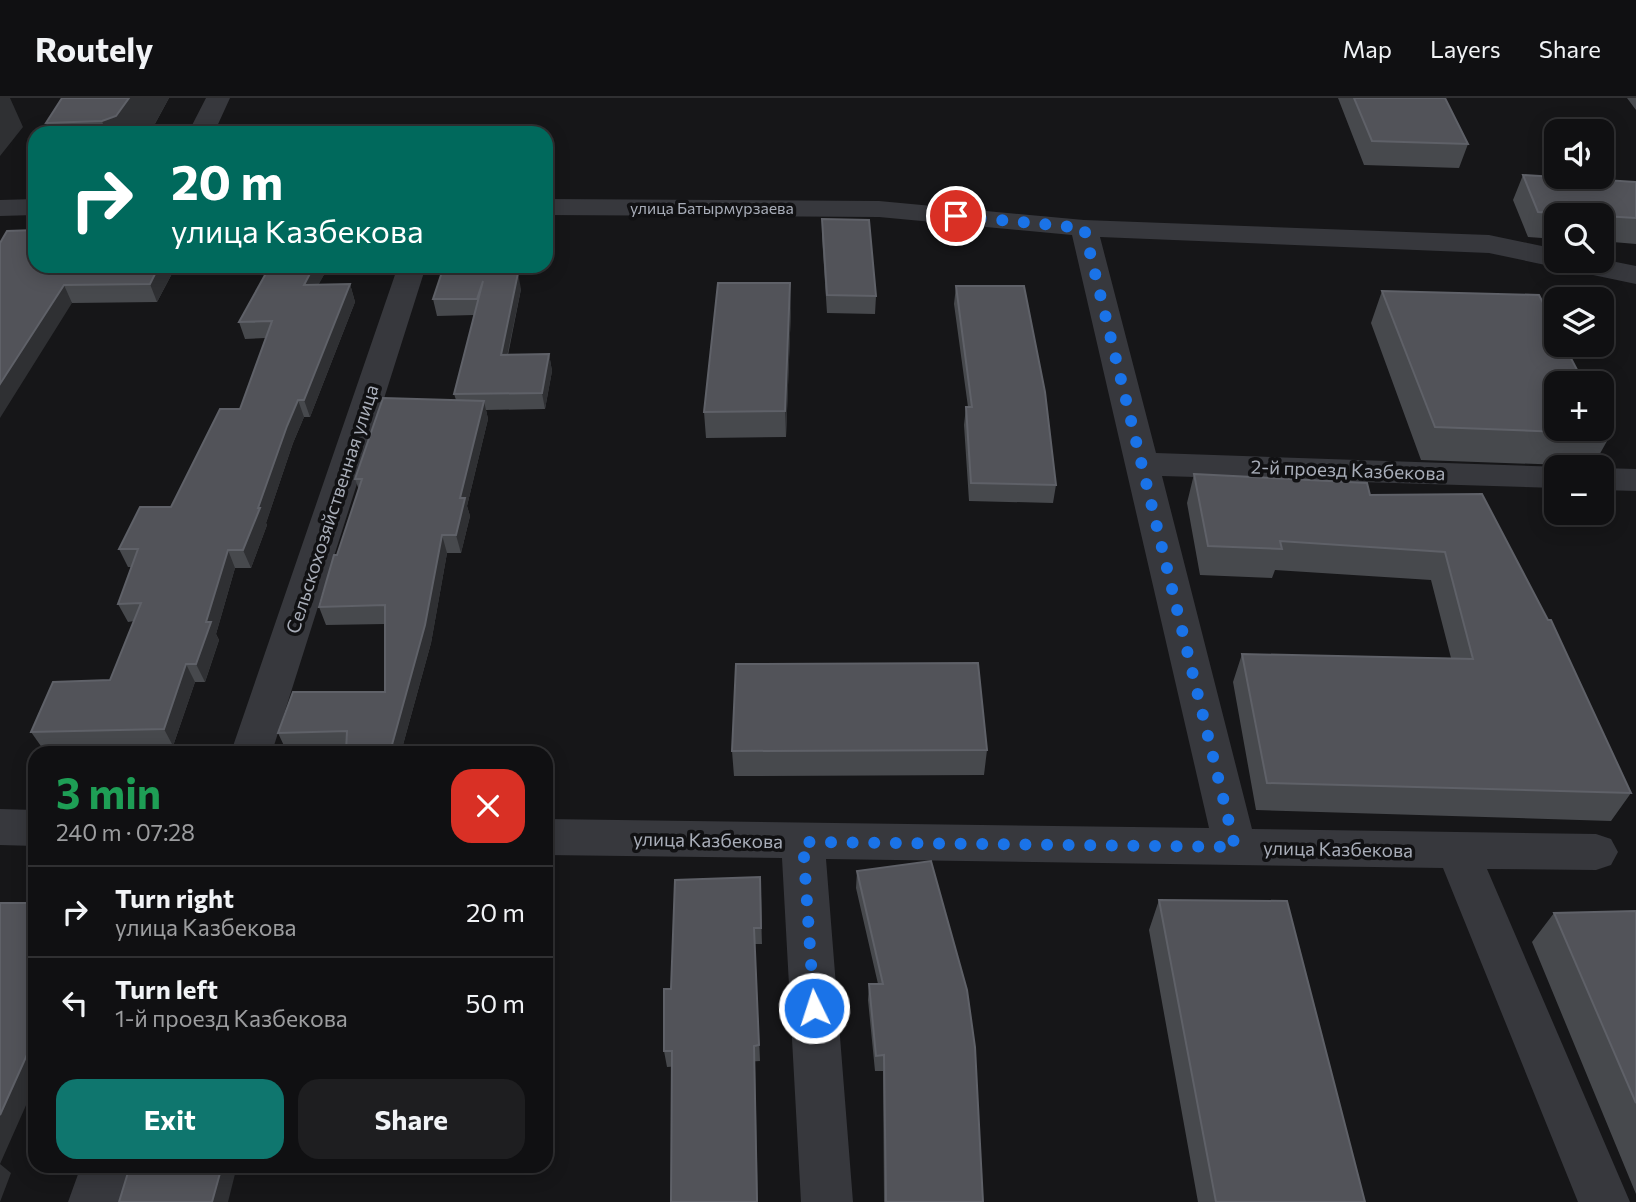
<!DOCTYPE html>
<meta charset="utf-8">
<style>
:root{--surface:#101012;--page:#1e1e20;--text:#f1f3f6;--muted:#9c9d9f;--line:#303032;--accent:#0f766e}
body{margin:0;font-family:Commissioner,sans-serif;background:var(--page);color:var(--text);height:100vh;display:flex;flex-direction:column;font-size:26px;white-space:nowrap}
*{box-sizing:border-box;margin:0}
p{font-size:23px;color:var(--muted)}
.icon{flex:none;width:38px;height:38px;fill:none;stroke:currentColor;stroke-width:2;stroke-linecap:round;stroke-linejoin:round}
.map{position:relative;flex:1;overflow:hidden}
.sheet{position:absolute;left:28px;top:648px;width:525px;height:427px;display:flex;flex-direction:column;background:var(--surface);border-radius:21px;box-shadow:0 4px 18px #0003,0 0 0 2px var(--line)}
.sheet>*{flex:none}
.banner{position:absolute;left:28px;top:28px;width:525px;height:147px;border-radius:21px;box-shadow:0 4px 18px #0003,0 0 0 2px var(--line);background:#00695c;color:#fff;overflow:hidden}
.fabs{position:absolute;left:1544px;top:21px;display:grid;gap:14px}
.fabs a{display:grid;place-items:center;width:70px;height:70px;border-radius:14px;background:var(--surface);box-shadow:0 4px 18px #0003,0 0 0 2px var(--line);font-size:35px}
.pin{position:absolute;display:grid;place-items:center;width:60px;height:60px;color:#fff;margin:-30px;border:4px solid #fff;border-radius:50%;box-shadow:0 2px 7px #0007}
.me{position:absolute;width:77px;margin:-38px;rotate:356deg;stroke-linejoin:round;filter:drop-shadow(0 0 5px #0008)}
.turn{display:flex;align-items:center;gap:24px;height:147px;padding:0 28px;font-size:32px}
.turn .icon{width:91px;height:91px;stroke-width:2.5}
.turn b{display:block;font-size:49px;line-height:60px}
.round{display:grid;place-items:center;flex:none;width:74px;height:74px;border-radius:21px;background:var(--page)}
.headline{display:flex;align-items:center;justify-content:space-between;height:119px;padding:0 28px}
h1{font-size:42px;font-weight:700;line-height:52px;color:#1e9e55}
.primary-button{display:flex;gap:14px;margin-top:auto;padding:14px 28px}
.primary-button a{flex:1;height:80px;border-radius:21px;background:var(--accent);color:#fff;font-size:28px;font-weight:700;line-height:80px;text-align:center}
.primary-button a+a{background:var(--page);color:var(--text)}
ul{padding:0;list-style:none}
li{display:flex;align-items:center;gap:21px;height:91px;padding:0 28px;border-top:2px solid var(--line)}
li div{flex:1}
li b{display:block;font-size:26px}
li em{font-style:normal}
header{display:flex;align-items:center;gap:42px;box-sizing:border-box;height:98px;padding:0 35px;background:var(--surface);border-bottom:2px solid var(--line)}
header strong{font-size:33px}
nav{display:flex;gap:38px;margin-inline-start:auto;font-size:24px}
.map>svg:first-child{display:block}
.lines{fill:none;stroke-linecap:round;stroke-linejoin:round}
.minor{fill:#37383d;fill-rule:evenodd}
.wall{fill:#47494d}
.shaded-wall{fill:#2f3033}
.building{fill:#525359;stroke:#5f6168;stroke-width:2}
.route{stroke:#1a73e8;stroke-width:12;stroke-dasharray:0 21.6}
.labels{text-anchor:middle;stroke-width:7;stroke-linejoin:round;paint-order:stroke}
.far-street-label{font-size:16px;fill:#a8adb8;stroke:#111113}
.street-label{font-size:19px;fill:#a8adb8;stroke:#111113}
</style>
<header>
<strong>Routely</strong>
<nav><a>Map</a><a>Layers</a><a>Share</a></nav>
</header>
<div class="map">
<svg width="1636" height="1104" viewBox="0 0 1636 1104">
<rect width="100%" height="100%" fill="#161618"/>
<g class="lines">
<!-- minor -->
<path class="minor" d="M 206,0 L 230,0 L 214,35 L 188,35 Z
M 35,101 L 35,117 L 0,118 L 0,102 Z
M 546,101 L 879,103 L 1084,122 L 1489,137 L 1556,151 L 1556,163 L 1601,161 L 1636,168 L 1636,186 L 1489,155 L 1100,139 L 1156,355 L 1562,369 L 1556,369 L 1556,390 L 1162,378 L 1252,731 L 1596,736 L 1611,741 L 1618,754 L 1611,767 L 1596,772 L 1487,771 L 1630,1104 L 1578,1104 L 1443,770 L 826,761 L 853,1104 L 801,1104 L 782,760 L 546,757 L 546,721 L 1209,730 L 1072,137 L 879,119 L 546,117 Z
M 398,168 L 426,168 L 272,654 L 231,654 Z
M 1601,370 L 1636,371 L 1636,393 L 1601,392 Z
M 0,711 L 35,712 L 35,748 L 0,747 Z
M 81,1068 L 132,1068 L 120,1104 L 68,1104 Z"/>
</g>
<!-- wall -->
<path class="wall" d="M 169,0 L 150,35 L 50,35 L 46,25 Z
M 1338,0 L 1445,0 L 1468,46 L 1459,70 L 1364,67 Z
M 1627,0 L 1636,0 L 1636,12 Z
M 1523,77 L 1636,84 L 1636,146 L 1601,143 L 1601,117 L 1556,117 L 1556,141 L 1528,139 L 1513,102 Z
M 822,121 L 876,198 L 875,216 L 827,215 L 822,139 Z
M 35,168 L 176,168 L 157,204 L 72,205 Z
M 270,168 L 324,168 L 326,173 L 318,187 L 350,186 L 355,204 L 310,319 L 304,319 L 293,345 L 266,425 L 267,427 L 251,470 L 235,470 L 216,536 L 219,542 L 205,584 L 195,584 L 173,648 L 43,651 L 31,634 L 110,582 L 134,523 L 128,524 L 118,506 L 131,469 L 128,469 L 119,451 L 171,409 L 240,311 L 266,240 L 245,241 L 239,224 Z
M 495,169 L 521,191 L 508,257 L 549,256 L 552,273 L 545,311 L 486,312 L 488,321 L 467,408 L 470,418 L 461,455 L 447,455 L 431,545 L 401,654 L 346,654 L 346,651 L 286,652 L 278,635 L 385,594 L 385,526 L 326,527 L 319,509 L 359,392 L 355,381 L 456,302 L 454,296 L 474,217 L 437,218 L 433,201 Z
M 956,188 L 1056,387 L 1053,405 L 969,403 L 964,327 L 966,309 L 968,309 L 954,206 Z
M 1382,193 L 1611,336 L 1593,368 L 1421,362 L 1371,225 Z
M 791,210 L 786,339 L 706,340 L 704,314 Z
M 1194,376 L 1370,397 L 1482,396 L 1631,695 L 1611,723 L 1256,712 L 1233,584 L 1242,556 L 1451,560 L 1431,482 L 1275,472 L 1272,480 L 1200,477 L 1187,405 Z
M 987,652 L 984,677 L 734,678 L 732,653 Z
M 857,773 L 983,1104 L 884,1104 L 883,973 L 875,973 L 868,902 L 869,886 L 878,886 L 856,790 Z
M 761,796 L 762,846 L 755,846 L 760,963 L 667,969 L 664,953 L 671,891 Z
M 1159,802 L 1365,1104 L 1198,1104 L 1149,832 Z
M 1636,813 L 1636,1096 L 1532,844 L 1554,815 Z"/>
<!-- shaded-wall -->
<path class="shaded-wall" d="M 0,0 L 10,0 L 23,29 L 0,58 Z
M 129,0 L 169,0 L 150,35 L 106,35 L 102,23 Z
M 159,168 L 176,168 L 157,204 L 150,186 Z
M 314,168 L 324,168 L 326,173 L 309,204 L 304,187 Z
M 518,175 L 521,191 L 504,273 L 501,257 Z
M 790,185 L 791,210 L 786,339 L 785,313 Z
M 350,186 L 355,204 L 310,319 L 304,302 Z
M 64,187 L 72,205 L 0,320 L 0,286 Z
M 549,256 L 552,273 L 545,311 L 542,295 Z
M 298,302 L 304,319 L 293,345 L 266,425 L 267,427 L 251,470 L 243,452 L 287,328 Z
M 484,303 L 488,321 L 467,408 L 470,418 L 461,455 L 456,437 L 460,400 Z
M 442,437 L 447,455 L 431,545 L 401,654 L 390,654 Z
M 228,452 L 235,470 L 216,536 L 219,542 L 205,584 L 196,566 L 206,524 Z
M 186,566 L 195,584 L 173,648 L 164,631 Z
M 760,779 L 761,796 L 762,846 L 761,830 Z
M 35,939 L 35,987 L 0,1066 L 11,1075 L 0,1104 L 0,1017 Z
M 754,948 L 755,963 L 758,1104 L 757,1104 Z
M 222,1068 L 237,1068 L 228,1104 L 212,1104 Z"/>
<!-- building -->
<path class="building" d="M 62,0 L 129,0 L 116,18 L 102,23 L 46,25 Z
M 1354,0 L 1445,0 L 1468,46 L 1372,43 Z
M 1523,77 L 1636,84 L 1636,120 L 1538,114 Z
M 822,121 L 869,122 L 876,198 L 827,197 Z
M 35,132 L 35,168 L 159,168 L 150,186 L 64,187 L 0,286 L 0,145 L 7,133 Z
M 270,168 L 314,168 L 304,187 L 350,186 L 304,302 L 298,302 L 287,328 L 258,410 L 260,410 L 243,452 L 228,452 L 206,524 L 211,524 L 196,566 L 186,566 L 164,631 L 31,634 L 53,584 L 110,582 L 141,505 L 118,506 L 138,451 L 119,451 L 140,409 L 171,409 L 220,311 L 240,311 L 272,223 L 239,224 Z
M 444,168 L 488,168 L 518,175 L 501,257 L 549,256 L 542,295 L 454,296 L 483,183 L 477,201 L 433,201 Z
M 718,185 L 790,185 L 785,313 L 704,314 Z
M 956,188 L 1024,188 L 1045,294 L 1056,387 L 971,385 L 966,309 L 972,309 Z
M 1382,193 L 1539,197 L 1556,230 L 1556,247 L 1564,247 L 1584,285 L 1556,285 L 1556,331 L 1601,331 L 1601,318 L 1611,336 L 1435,329 Z
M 383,300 L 484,303 L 460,400 L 465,400 L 456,437 L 442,437 L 425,527 L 390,654 L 346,654 L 347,633 L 278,635 L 293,594 L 385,594 L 385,507 L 319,509 L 334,457 L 337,457 L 362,381 L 355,381 Z
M 1194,376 L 1367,385 L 1370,397 L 1482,396 L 1548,522 L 1551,522 L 1631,695 L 1267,685 L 1242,556 L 1473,561 L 1445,454 L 1280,443 L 1282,451 L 1208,448 Z
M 978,565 L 987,652 L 732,653 L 736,566 Z
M 931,763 L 967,892 L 975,949 L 983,1104 L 886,1104 L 884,957 L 876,958 L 869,886 L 883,886 L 857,773 Z
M 760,779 L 761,830 L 754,830 L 759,947 L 754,948 L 757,1104 L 671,1104 L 672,953 L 664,953 L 664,891 L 671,891 L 675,782 Z
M 1159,802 L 1287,803 L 1365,1104 L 1216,1104 Z
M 0,805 L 35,805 L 35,939 L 0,1017 Z
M 1636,813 L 1636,1005 L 1554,815 Z
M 130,1068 L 222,1068 L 212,1104 L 119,1104 Z"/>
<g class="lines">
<!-- route -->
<path class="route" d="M 814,910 L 803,744 L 1235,749 L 1084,130 L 956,118"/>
</g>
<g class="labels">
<!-- far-street labels -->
<g class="far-street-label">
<text x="712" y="116">улица Батырмурзаева</text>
</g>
<!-- street labels -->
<g class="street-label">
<text transform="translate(1348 372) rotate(2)" y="7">2-й проезд Казбекова</text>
<text transform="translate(332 411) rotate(-72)" y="7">Сельскохозяйственная улица</text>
<text transform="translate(708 742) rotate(1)" y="7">улица Казбекова</text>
<text transform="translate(1338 751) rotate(1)" y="7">улица Казбекова</text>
</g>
</g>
</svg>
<div class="fabs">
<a><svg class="icon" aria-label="sound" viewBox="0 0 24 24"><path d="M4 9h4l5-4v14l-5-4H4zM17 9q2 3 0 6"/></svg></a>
<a><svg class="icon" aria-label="search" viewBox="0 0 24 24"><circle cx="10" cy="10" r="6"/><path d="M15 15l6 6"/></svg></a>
<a><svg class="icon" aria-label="layers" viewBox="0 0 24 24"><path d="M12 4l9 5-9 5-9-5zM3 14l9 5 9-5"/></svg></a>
<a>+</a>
<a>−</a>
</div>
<div class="pin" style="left:956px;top:118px;background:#d93025"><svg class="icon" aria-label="arrive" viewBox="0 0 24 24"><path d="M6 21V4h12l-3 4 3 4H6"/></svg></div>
<svg class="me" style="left:814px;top:910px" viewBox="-20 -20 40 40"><circle r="17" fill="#1a73e8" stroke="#fff" stroke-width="3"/><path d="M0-11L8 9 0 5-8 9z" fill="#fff"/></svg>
<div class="banner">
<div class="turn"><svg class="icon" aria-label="right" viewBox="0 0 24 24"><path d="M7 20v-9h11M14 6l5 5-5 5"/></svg><div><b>20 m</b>улица Казбекова</div></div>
</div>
<section class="sheet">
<div class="headline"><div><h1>3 min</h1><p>240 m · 07:28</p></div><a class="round" style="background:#d93025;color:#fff"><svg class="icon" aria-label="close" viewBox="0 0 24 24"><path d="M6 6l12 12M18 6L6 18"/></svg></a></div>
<ul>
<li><svg class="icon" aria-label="right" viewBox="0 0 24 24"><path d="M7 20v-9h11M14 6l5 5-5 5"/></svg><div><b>Turn right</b><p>улица Казбекова</p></div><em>20 m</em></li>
<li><svg class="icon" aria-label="left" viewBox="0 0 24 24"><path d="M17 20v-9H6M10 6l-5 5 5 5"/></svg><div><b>Turn left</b><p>1-й проезд Казбекова</p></div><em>50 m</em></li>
</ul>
<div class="primary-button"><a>Exit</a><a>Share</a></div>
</section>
</div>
